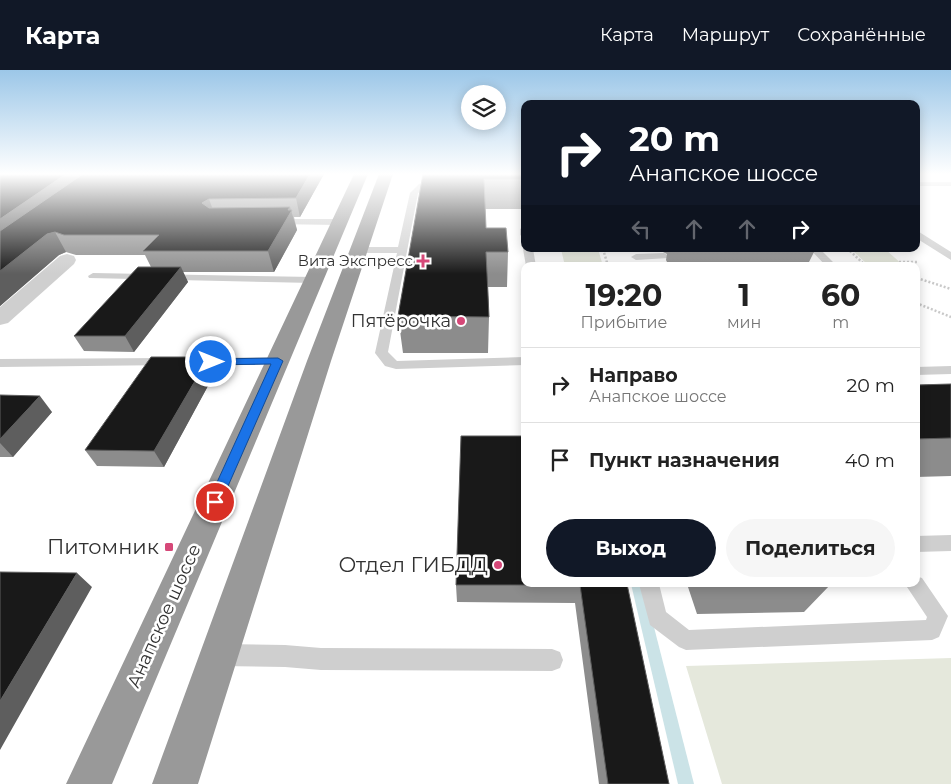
<!DOCTYPE html>
<html lang="ru">
<meta charset="utf-8">
<style>
:root{--surface:#fff;--page:#f6f6f6;--text:#222;--muted:#767676;--line:#e0e0e0;--accent:#111827}
body{margin:0;font-family:Montserrat,sans-serif;background:var(--page);color:var(--text);height:100vh;display:flex;flex-direction:column;font-size:19px;white-space:nowrap}
*{box-sizing:border-box;margin:0}
p{font-size:16px;color:var(--muted)}
.icon{flex:none;width:28px;height:28px;fill:none;stroke:currentColor;stroke-width:2;stroke-linecap:round;stroke-linejoin:round}
.map{position:relative;flex:1;overflow:hidden}
.panel{position:absolute;left:521px;top:192px;width:399px;height:325px;display:flex;flex-direction:column;background:var(--surface);border-radius:10px;box-shadow:0 2px 12px #0003}
.panel>*{flex:none}
.top-card{position:absolute;left:521px;top:30px;width:399px;height:152px;border-radius:10px;box-shadow:0 2px 12px #0003;background:#111827;color:#fff;overflow:hidden}
.buttons{position:absolute;left:461px;top:15px;display:grid;gap:10px}
.buttons a{display:grid;place-items:center;width:45px;height:45px;border-radius:50%;background:var(--surface);box-shadow:0 2px 12px #0003;font-size:25px}
.pin{position:absolute;display:grid;place-items:center;width:42px;height:42px;color:#fff;margin:-21px;border:2px solid #fff;border-radius:50%;box-shadow:0 1px 5px #0007}
.me{position:absolute;width:55px;margin:-28px;rotate:90deg;stroke-linejoin:round;filter:drop-shadow(0 0 4px #0008)}
.turn{display:flex;align-items:center;gap:18px;height:105px;padding:0 25px;font-size:22px}
.turn .icon{width:65px;height:65px;stroke-width:2.5}
.turn b{display:block;font-size:35px;line-height:42px}
.lanes{display:flex;align-items:center;height:48px;padding:0 25px;background:#0003;justify-content:center;gap:25px;direction:ltr}
.lanes .off{opacity:.35}
.eta{display:flex;justify-content:space-evenly;align-items:center;height:85px;text-align:center}
.eta b{font-size:30px;font-weight:700;line-height:35px}
.action{display:flex;gap:10px;margin-top:auto;padding:10px 25px}
.action a{flex:1;height:58px;border-radius:30px;background:var(--accent);color:#fff;font-size:20px;font-weight:700;line-height:58px;text-align:center}
.action a+a{background:var(--page);color:var(--text)}
ul{padding:0;list-style:none}
li{display:flex;align-items:center;gap:15px;height:75px;padding:0 25px;border-top:1px solid var(--line)}
li div{flex:1}
li b{display:block;font-size:19px}
li em{font-style:normal}
header{display:flex;align-items:center;gap:30px;box-sizing:border-box;height:70px;padding:0 25px;background:var(--accent);color:#fff}
header strong{font-size:24px}
nav{display:flex;gap:28px;margin-inline-start:auto;font-size:18px}
.map>svg:first-child{display:block}
.green{fill:#e5e8dc}
.lines{fill:none;stroke-linecap:round;stroke-linejoin:round}
.stream{fill:#cbe3e7;fill-rule:evenodd}
.path{stroke:#c9c9c9;stroke-width:2.5;stroke-dasharray:2 2;stroke-linecap:butt}
.lane{fill:#cfcfcf;fill-rule:evenodd}
.street{fill:#cfcfcf;fill-rule:evenodd}
.highway{fill:#999;fill-rule:evenodd}
.wall{fill:#8c8c8c}
.shaded-wall{fill:#5e5e5e}
.building{fill:#191919;stroke:#5e5e5e}
.route{fill:#1a73e8;stroke:#114b97}
.poi-dot{fill:#d64878;stroke:#fff;stroke-width:2}
.labels{text-anchor:middle;stroke-width:5;stroke-linejoin:round;paint-order:stroke}
.far-poi-label{font-size:15px;fill:#323232;stroke:#fff;text-anchor:end}
.poi-label{font-size:18px;fill:#323232;stroke:#fff;text-anchor:end}
.street-label{font-size:18px;fill:#323232;stroke:#fff}
.near-poi-label{font-size:21px;fill:#323232;stroke:#fff;text-anchor:end}
</style>
<header>
<strong>Карта</strong>
<nav><a>Карта</a><a>Маршрут</a><a>Сохранённые</a></nav>
</header>
<div class="map">
<svg width="951" height="714" viewBox="0 0 951 714">
<rect width="100%" height="100%" fill="#fff"/>
<!-- green -->
<path class="green" d="M 561,179 L 598,179 L 603,196 L 565,196 Z
M 851,179 L 885,179 L 904,196 L 869,196 Z
M 951,588 L 951,714 L 722,714 L 686,596 Z"/>
<g class="lines">
<!-- stream -->
<path class="stream" d="M 631,514 L 643,514 L 694,714 L 678,714 Z"/>
<!-- path -->
<path class="path" d="M 603,179 L 608,196
M 850,181 L 866,196
M 899,192 L 919,192
M 917,208 L 951,219
M 916,233 L 951,247"/>
<!-- lane -->
<path class="lane" d="M 439,108 L 442,108 L 442,112 L 428,116 L 418,123 L 388,282 L 397,291 L 525,287 L 525,295 L 396,299 L 385,296 L 375,283 L 397,183 L 359,183 L 354,180 L 359,177 L 398,177 L 410,123 L 419,114 Z
M 916,112 L 951,112 L 951,116 L 916,116 Z
M 276,149 L 339,149 L 344,152 L 339,155 L 273,154 L 273,150 Z
M 525,156 L 525,168 L 520,165 L 520,159 Z
M 916,160 L 951,182 L 951,190 L 916,168 Z
M 524,177 L 525,179 L 533,179 L 536,196 L 526,196 L 523,179 Z
M 810,179 L 820,179 L 837,196 L 826,196 Z
M 664,183 L 669,186 L 668,188 L 636,190 L 631,187 L 636,184 Z
M 93,203 L 314,207 L 319,210 L 314,213 L 89,208 L 88,206 Z
M 278,287 L 285,291 L 283,294 L 192,296 L 185,292 L 192,288 Z
M 166,288 L 173,292 L 171,295 L 0,297 L 0,289 Z
M 951,296 L 951,304 L 916,305 L 916,297 Z
M 951,465 L 951,481 L 916,482 L 916,466 Z
M 916,506 L 922,508 L 948,546 L 939,567 L 932,570 L 686,580 L 679,577 L 650,555 L 639,514 L 659,514 L 666,542 L 689,560 L 926,550 L 927,547 L 905,514 L 916,514 Z
M 219,574 L 285,575 L 321,578 L 552,579 L 560,582 L 563,590 L 560,598 L 552,601 L 321,600 L 285,597 L 219,596 L 211,593 L 208,585 L 211,577 Z"/>
<!-- street -->
<path class="street" d="M 67,184 L 74,186 L 76,190 L 74,194 L 8,253 L 0,255 L 0,237 L 60,186 Z"/>
<!-- highway -->
<path class="highway" d="M 354,104 L 368,104 L 112,714 L 66,714 Z
M 379,104 L 393,104 L 331,291 L 198,714 L 152,714 L 307,291 Z"/>
</g>
<!-- wall -->
<path class="wall" d="M 0,104 L 324,104 L 300,147 L 294,147 L 297,160 L 274,202 L 183,202 L 188,212 L 134,282 L 84,281 L 74,266 L 151,197 L 145,185 L 76,185 L 66,182 L 59,185 L 0,236 Z
M 423,104 L 525,104 L 525,139 L 485,139 L 486,158 L 508,182 L 507,217 L 488,217 L 489,247 L 488,283 L 403,283 L 398,246 Z
M 660,179 L 814,179 L 815,180 L 807,196 L 669,196 L 666,190 L 667,184 L 661,181 Z
M 215,303 L 164,397 L 97,396 L 85,380 Z
M 951,314 L 951,406 L 916,407 L 916,315 Z
M 0,325 L 52,342 L 13,387 L 0,387 Z
M 525,350 L 525,514 L 627,514 L 669,714 L 599,714 L 575,533 L 457,532 L 456,515 L 524,366 Z
M 687,514 L 831,514 L 804,542 L 697,544 Z"/>
<!-- shaded-wall -->
<path class="shaded-wall" d="M 66,104 L 123,104 L 0,179 L 0,149 Z
M 310,104 L 324,104 L 300,147 L 296,128 Z
M 209,129 L 216,148 L 202,133 Z
M 290,137 L 297,160 L 274,202 L 268,181 Z
M 55,162 L 66,182 L 59,185 L 0,236 L 0,201 L 47,164 Z
M 181,197 L 188,212 L 134,282 L 125,266 Z
M 209,287 L 215,303 L 164,397 L 154,381 Z
M 40,326 L 52,342 L 13,387 L 0,373 L 0,369 Z
M 77,503 L 92,517 L 0,680 L 0,631 Z"/>
<!-- building -->
<path class="building" d="M 0,104 L 66,104 L 0,149 Z
M 83,104 L 310,104 L 296,128 L 209,129 L 202,133 L 209,138 L 290,137 L 288,140 L 292,140 L 268,181 L 143,181 L 159,165 L 64,165 L 55,162 L 47,164 L 0,201 L 0,161 Z
M 423,104 L 525,104 L 525,109 L 484,109 L 486,158 L 506,158 L 508,182 L 486,182 L 489,247 L 398,246 Z
M 680,179 L 814,179 L 815,180 L 681,180 Z
M 138,197 L 181,197 L 125,266 L 74,266 Z
M 151,287 L 209,287 L 154,381 L 85,380 Z
M 951,314 L 951,368 L 916,369 L 916,315 Z
M 0,325 L 40,326 L 0,369 Z
M 461,366 L 525,366 L 525,514 L 627,514 L 669,714 L 608,714 L 580,515 L 456,515 Z
M 0,502 L 77,503 L 0,631 Z"/>
<!-- sky -->
<linearGradient id="sky" x2="0" y2="1"><stop stop-color="#9cc7e8"/><stop offset="0.51" stop-color="#fff"/><stop offset="1" stop-color="#fff" stop-opacity="0"/></linearGradient>
<rect width="951" height="204" fill="url(#sky)"/>
<!-- route -->
<path class="route" d="M 278,288 L 283,291 L 221,432 L 219,436 L 215,437 L 210,436 L 208,432 L 271,294 L 211,295 L 206,292 L 211,289 Z"/>
<!-- markers -->
<g class="poi-dot">
<path d="M420.5 183.5h5v5h5v5h-5v5h-5v-5h-5v-5h5z"/>
<circle cx="461" cy="251" r="5"/>
<rect x="164" y="472" width="10" height="10" rx="2.5"/>
<circle cx="498" cy="495" r="5"/>
</g>
<g class="labels">
<!-- far-poi labels -->
<g class="far-poi-label">
<text x="413" y="196">Вита Экспресс</text>
</g>
<!-- poi labels -->
<g class="poi-label">
<text x="451" y="257">Пятёрочка</text>
</g>
<!-- street labels -->
<g class="street-label">
<text transform="translate(164 546) rotate(-66)" y="6">Анапское шоссе</text>
</g>
<!-- near-poi labels -->
<g class="near-poi-label">
<text x="159" y="484">Питомник</text>
<text x="488" y="502">Отдел ГИБДД</text>
</g>
</g>
</svg>
<div class="buttons">
<a><svg class="icon" aria-label="layers" viewBox="0 0 24 24"><path d="M12 4l9 5-9 5-9-5zM3 14l9 5 9-5"/></svg></a>
</div>
<div class="pin" style="left:215px;top:432px;background:#d93025"><svg class="icon" aria-label="arrive" viewBox="0 0 24 24"><path d="M6 21V4h12l-3 4 3 4H6"/></svg></div>
<svg class="me" style="left:211px;top:292px" viewBox="-20 -20 40 40"><circle r="17" fill="#1a73e8" stroke="#fff" stroke-width="3"/><path d="M0-11L8 9 0 5-8 9z" fill="#fff"/></svg>
<div class="top-card">
<div class="turn"><svg class="icon" aria-label="right" viewBox="0 0 24 24"><path d="M7 20v-9h11M14 6l5 5-5 5"/></svg><div><b>20 m</b>Анапское шоссе</div></div>
<div class="lanes"><svg class="icon off" aria-label="left" viewBox="0 0 24 24"><path d="M17 20v-9H6M10 6l-5 5 5 5"/></svg><svg class="icon off" aria-label="ahead" viewBox="0 0 24 24"><path d="M12 20V5M6 11l6-6 6 6"/></svg><svg class="icon off" aria-label="ahead" viewBox="0 0 24 24"><path d="M12 20V5M6 11l6-6 6 6"/></svg><svg class="icon" aria-label="right" viewBox="0 0 24 24"><path d="M7 20v-9h11M14 6l5 5-5 5"/></svg></div>
</div>
<section class="panel">
<div class="eta">
<div><b>19:20</b><p>Прибытие</p></div>
<div><b>1</b><p>мин</p></div>
<div><b>60</b><p>m</p></div>
</div>
<ul>
<li><svg class="icon" aria-label="right" viewBox="0 0 24 24"><path d="M7 20v-9h11M14 6l5 5-5 5"/></svg><div><b>Направо</b><p>Анапское шоссе</p></div><em>20 m</em></li>
<li><svg class="icon" aria-label="arrive" viewBox="0 0 24 24"><path d="M6 21V4h12l-3 4 3 4H6"/></svg><div><b>Пункт назначения</b></div><em>40 m</em></li>
</ul>
<div class="action"><a>Выход</a><a>Поделиться</a></div>
</section>
</div>
